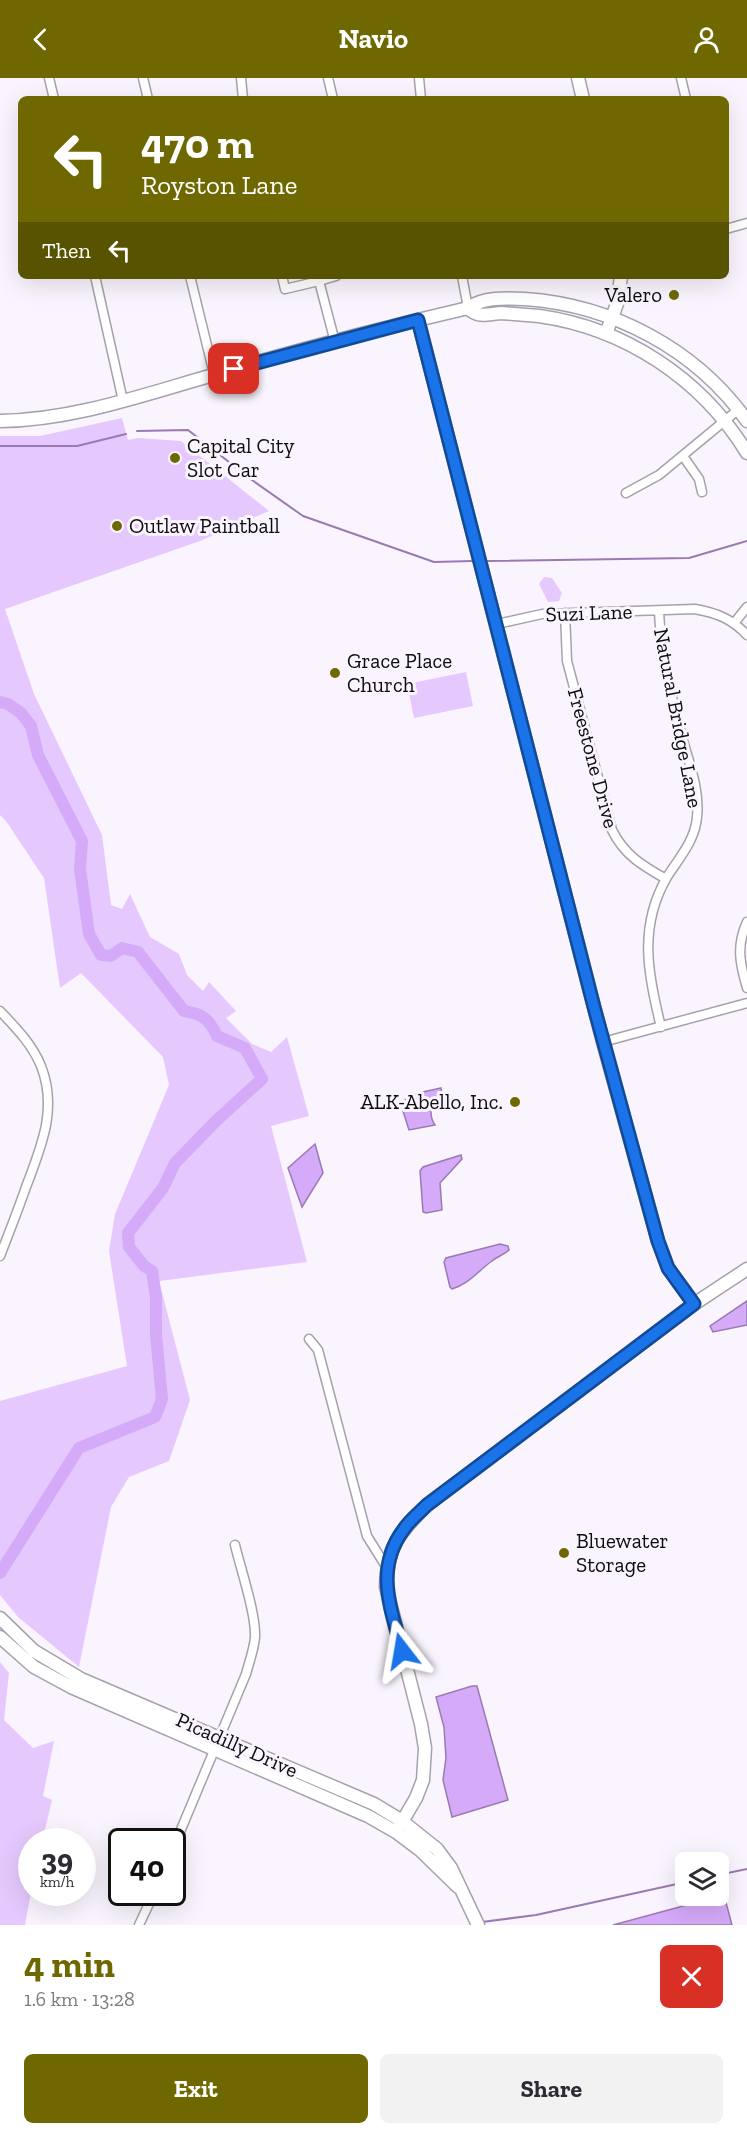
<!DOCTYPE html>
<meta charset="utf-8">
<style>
:root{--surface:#fff;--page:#f2f2f3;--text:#2b2b33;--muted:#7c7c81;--accent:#6f6800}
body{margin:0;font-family:"Zilla Slab",serif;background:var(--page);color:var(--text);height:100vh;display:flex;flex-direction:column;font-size:22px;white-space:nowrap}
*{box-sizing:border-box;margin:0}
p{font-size:20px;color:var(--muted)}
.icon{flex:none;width:33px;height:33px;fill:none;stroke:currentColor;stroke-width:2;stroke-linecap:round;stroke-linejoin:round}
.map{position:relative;height:1847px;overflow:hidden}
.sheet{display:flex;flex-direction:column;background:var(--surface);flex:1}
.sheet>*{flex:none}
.guide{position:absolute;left:18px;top:18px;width:711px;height:183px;border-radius:9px;box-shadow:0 6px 24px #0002;background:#6f6800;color:#fff;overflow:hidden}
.buttons{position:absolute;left:675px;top:1774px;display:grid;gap:12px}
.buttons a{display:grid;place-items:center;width:54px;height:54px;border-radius:9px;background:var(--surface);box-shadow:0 6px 24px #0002;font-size:30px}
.speed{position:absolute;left:18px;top:1750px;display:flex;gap:12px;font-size:30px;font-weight:700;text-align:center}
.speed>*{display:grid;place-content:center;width:78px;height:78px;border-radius:50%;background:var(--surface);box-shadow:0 6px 24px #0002;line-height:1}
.speed small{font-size:15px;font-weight:400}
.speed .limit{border:3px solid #111;border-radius:9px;background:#fff;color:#111}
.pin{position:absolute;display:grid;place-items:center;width:51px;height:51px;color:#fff;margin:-26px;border-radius:12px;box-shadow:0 3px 9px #0006}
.me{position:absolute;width:66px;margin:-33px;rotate:346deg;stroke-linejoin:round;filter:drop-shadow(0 0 4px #0008)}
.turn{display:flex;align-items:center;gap:21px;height:126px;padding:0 24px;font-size:27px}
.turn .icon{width:78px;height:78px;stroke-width:2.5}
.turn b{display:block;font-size:42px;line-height:51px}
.then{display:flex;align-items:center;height:57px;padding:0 24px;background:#0003;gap:12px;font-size:22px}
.round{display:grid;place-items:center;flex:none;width:63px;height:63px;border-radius:9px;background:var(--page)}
.summary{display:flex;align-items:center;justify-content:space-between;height:102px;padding:0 24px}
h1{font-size:36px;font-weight:700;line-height:45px;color:var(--accent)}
.button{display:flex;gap:12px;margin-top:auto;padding:12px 24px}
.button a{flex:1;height:69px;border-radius:9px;background:var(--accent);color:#fff;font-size:24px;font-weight:700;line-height:69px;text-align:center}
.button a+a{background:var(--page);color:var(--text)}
header{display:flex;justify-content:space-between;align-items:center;height:78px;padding:0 24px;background:var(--accent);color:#fff;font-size:27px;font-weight:700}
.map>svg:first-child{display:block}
.green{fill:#e5c9fe}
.water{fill:#d5aaf8;stroke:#997ab2;stroke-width:1.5}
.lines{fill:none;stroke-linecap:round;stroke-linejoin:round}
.stream{stroke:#997ab2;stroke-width:2}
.river{stroke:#d5aaf8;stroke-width:12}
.street-casing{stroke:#a6a1aa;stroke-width:11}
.secondary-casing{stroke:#a6a1aa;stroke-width:15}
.street{stroke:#fff;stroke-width:8}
.secondary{stroke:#fff;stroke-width:12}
.route-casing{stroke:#114b97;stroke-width:15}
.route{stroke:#1a73e8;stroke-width:10}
.poi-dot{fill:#6f6800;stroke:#f9f4fd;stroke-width:2}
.labels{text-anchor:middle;stroke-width:6;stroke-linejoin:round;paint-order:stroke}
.poi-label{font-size:21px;fill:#0d0b0e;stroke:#f9f4fd;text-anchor:start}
.street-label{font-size:21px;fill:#0d0b0e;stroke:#f9f4fd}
</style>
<header><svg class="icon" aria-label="back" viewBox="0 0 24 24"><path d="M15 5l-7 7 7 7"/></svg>Navio<svg class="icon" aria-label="person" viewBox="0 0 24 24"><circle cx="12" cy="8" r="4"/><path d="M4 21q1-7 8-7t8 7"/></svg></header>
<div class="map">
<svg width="747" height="1847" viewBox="0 0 747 1847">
<rect width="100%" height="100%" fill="#f9f4fd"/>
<!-- green -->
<path class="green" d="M 122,340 L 128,362 L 138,360 L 181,363 L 269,433 L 200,463 L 5,531 L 34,616 L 102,757 L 111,827 L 122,831 L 130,816 L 150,859 L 179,876 L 187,897 L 203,913 L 209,904 L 236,933 L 226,940 L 252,966 L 271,974 L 287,959 L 309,1038 L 271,1048 L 307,1184 L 159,1203 L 190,1322 L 169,1383 L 129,1399 L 111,1429 L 79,1589 L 18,1539 L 0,1517 L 0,1323 L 127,1288 L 109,1173 L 115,1136 L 169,1007 L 163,979 L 81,895 L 60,910 L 44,800 L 6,743 L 0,737 L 0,358 L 40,358 Z
M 544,499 L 552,500 L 562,515 L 559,523 L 548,524 L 539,506 Z
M 466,594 L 473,628 L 414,640 L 407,606 Z
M 0,1584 L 9,1595 L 4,1642 L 33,1670 L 54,1663 L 43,1718 L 52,1722 L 42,1764 L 32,1764 L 31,1815 L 25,1847 L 0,1847 Z"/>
<!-- water -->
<path class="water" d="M 441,1010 L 442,1017 C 432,1026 427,1035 435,1047 L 409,1052 L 401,1027 C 408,1015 428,1013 441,1010 Z
M 315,1066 L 323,1095 L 302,1129 L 288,1090 Z
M 461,1077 L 462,1081 L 440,1105 L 442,1132 L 426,1135 L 423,1134 L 420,1093 L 423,1089 Z
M 500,1166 L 508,1168 L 509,1172 C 504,1177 498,1178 492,1183 C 478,1193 469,1206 452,1211 L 450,1209 L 444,1184 L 446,1180 Z
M 747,1223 L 747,1247 L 713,1254 L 710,1248 Z
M 472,1608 L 477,1608 L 508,1722 L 452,1739 L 443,1702 L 446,1680 L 444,1649 L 436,1619 Z
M 724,1817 L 732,1847 L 613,1847 Z"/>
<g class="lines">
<!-- stream -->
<path class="stream" d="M 137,353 L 188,352 L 252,402 L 303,438 L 434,484 L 472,483
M 0,368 L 77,368 L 126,356
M 485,483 L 689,480 L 747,463
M 718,1797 L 747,1791
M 482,1844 L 536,1837 L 686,1804"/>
<!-- river -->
<path class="river" d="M 0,624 L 8,626 L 21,635 L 31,648 L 38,677 L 82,763 L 80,791 L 89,856 L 101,877 L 111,878 L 122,870 L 138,874 L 184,933 C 203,936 209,941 217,958 L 245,970 L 262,1001 L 216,1043 L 175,1085 L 163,1110 L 128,1155 L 129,1169 L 144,1188 L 152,1193 L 156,1220 L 156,1257 L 162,1321 L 155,1339 L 79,1370 L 0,1495"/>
<defs>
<path id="street" d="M 49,0 L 54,21
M 143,0 L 148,21
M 241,0 L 243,21
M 328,0 L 333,21
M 419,0 L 421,21
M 681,0 L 686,21
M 726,151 L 747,145
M 95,198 L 123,323
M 190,198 L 214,296
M 282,198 L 285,211 L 319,203 L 335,264
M 462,198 L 468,230
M 319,203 L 336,198
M 683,378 L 699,401 L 702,414
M 626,415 L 659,397 L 739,331
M 659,534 C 661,577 671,617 682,659 C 689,685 700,712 697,739 C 695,763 679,780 667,799 C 638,849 648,897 661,949
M 565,535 L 567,583 L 612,752 C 624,777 643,788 666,801
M 735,544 L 747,529
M 497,546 L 542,536 L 695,531 C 717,535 732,541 747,557
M 747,844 C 736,868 740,886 747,910
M 0,933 C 16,950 32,966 41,988 C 58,1031 41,1069 26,1109 C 18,1132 9,1155 0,1178
M 603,964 L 747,925
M 309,1261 L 318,1272 L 367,1458 L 387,1490
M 172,1773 L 246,1596 C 249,1584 254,1572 255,1559 C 256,1536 241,1492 235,1467
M 139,1847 L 154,1815"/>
<path id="secondary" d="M 578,0 L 583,21
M 468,230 C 470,232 472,234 475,235 C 482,239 494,235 502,235 C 515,236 527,237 539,238 C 625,250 702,301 747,375
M 418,242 L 603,964 L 658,1163 L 668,1190 L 694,1226
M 606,256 L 618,223 L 621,198
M 0,343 C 73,342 143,317 213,297 C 297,272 382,250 468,230 C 483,219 506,220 525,221 C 612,227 696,271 747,343
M 0,1540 L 34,1573 L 81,1601 L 374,1726 L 402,1743 L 437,1771 L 451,1790 L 478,1847
M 0,1559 L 34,1589 L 71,1609 L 368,1738 L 396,1754 L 420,1772 L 458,1809
M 396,1754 L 416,1720 L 423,1702 L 425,1670 L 421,1646 L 386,1509 C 387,1468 399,1455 427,1427 L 694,1226 L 747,1191"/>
</defs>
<!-- street casing -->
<use href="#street" class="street-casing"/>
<!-- secondary casing -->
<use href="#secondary" class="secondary-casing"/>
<!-- street -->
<use href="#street" class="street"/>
<!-- secondary -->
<use href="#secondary" class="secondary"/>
</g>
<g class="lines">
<defs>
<path id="route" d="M 234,291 L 418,242 L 594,929 L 658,1163 L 668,1190 L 694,1226 L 427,1427 C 419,1435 410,1442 404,1451 C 374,1491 391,1530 402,1573"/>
</defs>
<!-- route casing -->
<use href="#route" class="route-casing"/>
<!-- route -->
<use href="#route" class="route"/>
</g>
<!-- markers -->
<g class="poi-dot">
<circle cx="674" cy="217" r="6"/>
<circle cx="175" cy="380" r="6"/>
<circle cx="117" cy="448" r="6"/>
<circle cx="335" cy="595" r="6"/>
<circle cx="515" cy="1024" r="6"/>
<circle cx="564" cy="1475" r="6"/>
</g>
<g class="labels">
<!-- poi labels -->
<g class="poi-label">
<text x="662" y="224" text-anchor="end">Valero</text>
<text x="187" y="375">Capital City<tspan x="187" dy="24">Slot Car</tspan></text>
<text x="129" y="455">Outlaw Paintball</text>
<text x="347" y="590">Grace Place<tspan x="347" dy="24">Church</tspan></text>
<text x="503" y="1031" text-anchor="end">ALK-Abello, Inc.</text>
<text x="576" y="1470">Bluewater<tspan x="576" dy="24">Storage</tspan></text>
</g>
<!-- street labels -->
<g class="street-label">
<text transform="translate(589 535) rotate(-2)" y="7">Suzi Lane</text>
<text transform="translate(678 640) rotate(79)" y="7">Natural Bridge Lane</text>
<text transform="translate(593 680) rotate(75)" y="7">Freestone Drive</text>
<text transform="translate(237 1667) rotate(24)" y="7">Picadilly Drive</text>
</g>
</g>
</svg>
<div class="buttons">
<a><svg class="icon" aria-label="layers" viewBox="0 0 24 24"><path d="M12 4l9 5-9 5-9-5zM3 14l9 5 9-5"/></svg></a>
</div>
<div class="speed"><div>39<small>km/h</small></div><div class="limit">40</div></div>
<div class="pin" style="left:234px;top:291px;background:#d93025"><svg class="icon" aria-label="arrive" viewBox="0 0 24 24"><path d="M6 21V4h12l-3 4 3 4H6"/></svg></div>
<svg class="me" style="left:402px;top:1573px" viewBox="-20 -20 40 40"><path d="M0-17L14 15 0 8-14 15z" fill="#1a73e8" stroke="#fff" stroke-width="4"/></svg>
<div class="guide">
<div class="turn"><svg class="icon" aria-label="left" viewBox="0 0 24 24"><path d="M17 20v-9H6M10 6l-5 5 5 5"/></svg><div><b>470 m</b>Royston Lane</div></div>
<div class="then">Then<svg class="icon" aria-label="left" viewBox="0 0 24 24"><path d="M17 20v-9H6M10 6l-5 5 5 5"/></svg></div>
</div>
</div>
<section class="sheet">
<div class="summary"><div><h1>4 min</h1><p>1.6 km · 13:28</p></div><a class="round" style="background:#d93025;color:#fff"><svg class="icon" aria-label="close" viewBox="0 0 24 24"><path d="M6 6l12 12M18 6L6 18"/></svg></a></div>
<div class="button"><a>Exit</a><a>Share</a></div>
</section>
